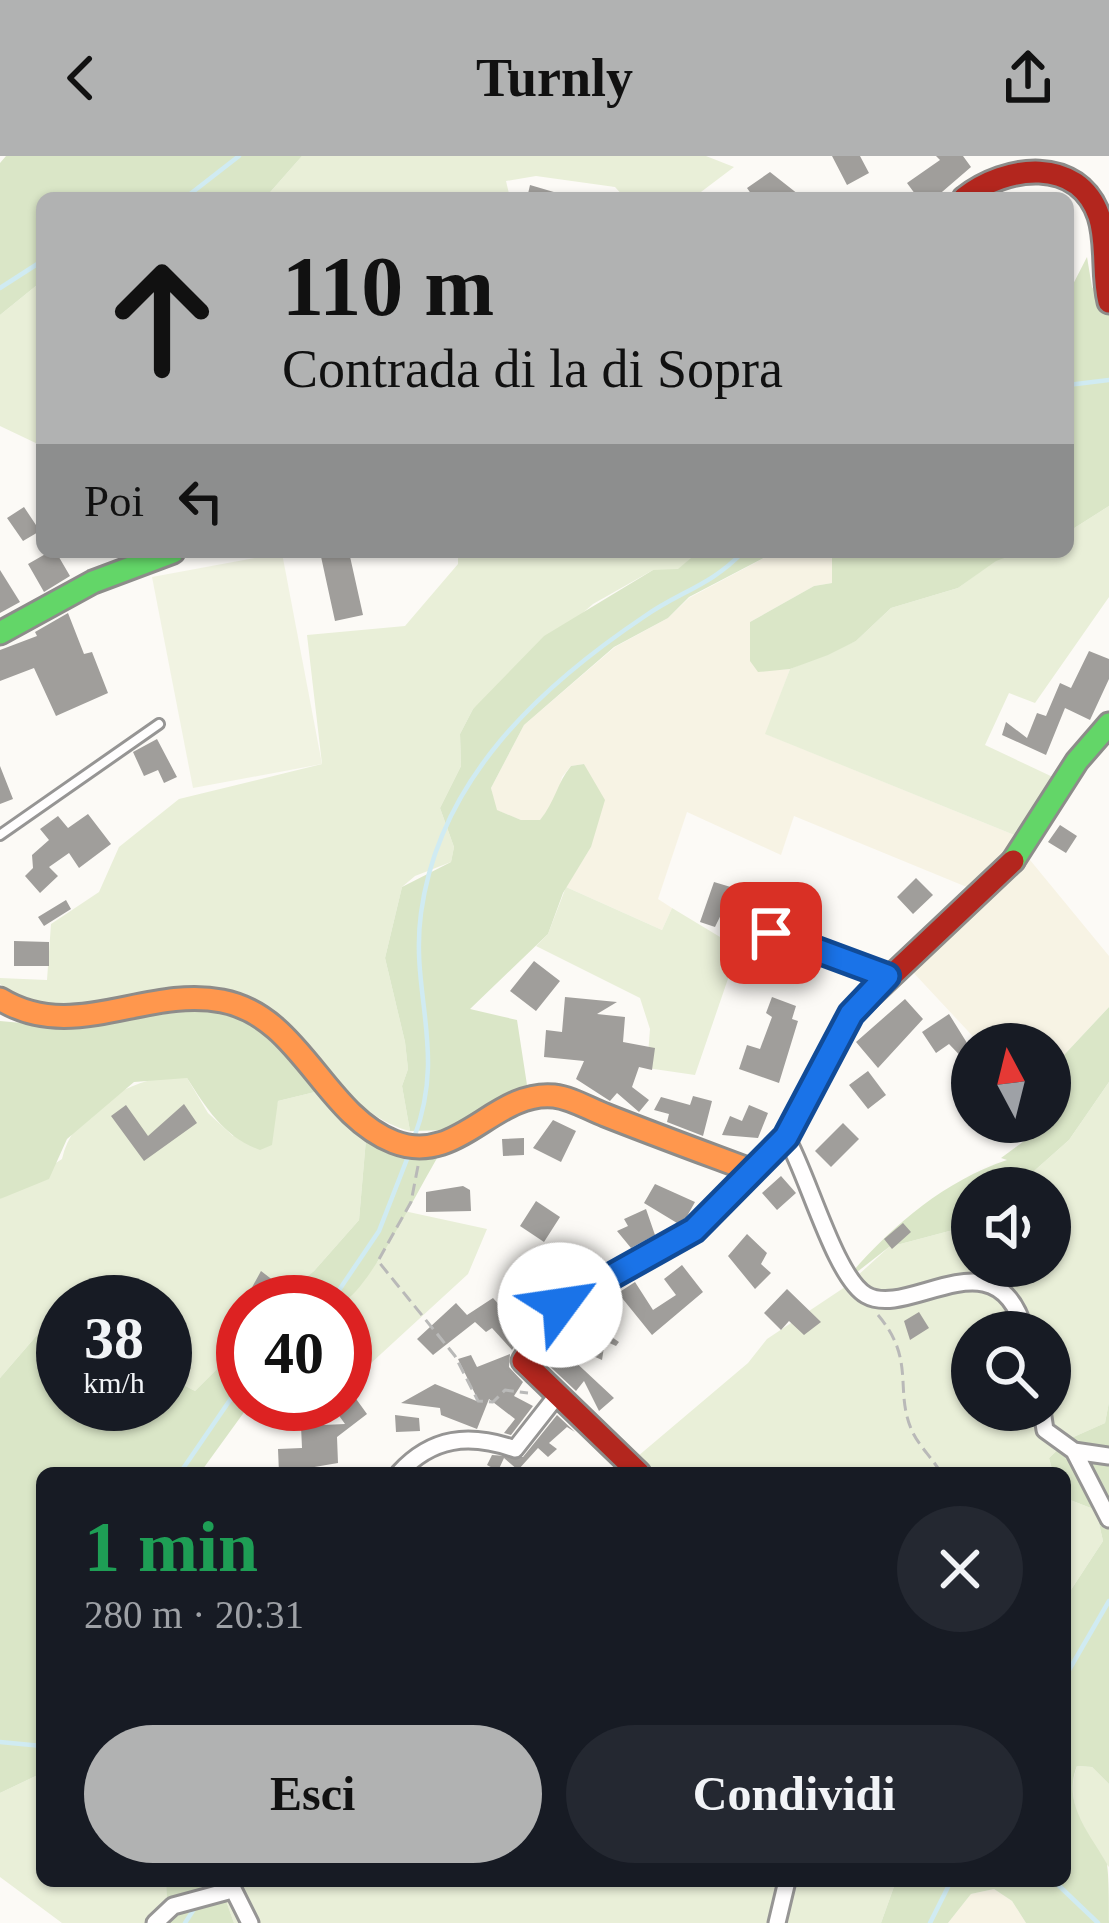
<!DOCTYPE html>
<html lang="it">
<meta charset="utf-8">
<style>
:root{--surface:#171b24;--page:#242831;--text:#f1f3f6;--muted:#9ea1a6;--accent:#b1b2b2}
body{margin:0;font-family:"Times New Roman",serif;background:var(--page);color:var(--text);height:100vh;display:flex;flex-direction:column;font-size:45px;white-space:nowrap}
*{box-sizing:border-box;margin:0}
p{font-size:39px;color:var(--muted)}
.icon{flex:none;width:66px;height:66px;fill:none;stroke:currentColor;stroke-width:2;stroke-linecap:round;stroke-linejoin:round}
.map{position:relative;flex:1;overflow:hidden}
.sheet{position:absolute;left:36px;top:1311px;width:1035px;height:420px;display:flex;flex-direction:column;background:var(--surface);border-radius:18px;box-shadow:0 3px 9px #0004}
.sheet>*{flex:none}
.guide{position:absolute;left:36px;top:36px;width:1038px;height:366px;border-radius:18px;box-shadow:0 3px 9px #0004;background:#b1b2b2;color:#111;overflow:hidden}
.needle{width:78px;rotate:353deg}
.buttons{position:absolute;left:951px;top:867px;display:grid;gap:24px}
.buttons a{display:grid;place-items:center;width:120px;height:120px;border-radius:50%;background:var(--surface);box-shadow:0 3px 9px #0004;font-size:60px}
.speed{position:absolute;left:36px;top:1119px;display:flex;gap:24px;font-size:60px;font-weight:700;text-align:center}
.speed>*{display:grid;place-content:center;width:156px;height:156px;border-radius:50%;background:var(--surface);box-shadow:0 3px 9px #0004;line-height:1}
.speed small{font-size:30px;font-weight:400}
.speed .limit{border:18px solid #d22;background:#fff;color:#111}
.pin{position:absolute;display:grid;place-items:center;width:102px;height:102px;color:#fff;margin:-51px;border-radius:24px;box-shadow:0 6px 18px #0006}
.me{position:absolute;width:132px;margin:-66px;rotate:59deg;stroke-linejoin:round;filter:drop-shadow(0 0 9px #0008)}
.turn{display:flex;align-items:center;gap:42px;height:252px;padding:0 48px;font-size:54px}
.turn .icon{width:156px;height:156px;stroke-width:2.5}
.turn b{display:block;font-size:84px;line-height:102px}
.then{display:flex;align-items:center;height:114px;padding:0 48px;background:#0003;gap:24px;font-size:45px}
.round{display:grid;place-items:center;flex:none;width:126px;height:126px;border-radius:63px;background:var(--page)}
.headline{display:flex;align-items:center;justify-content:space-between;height:204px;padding:0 48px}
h1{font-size:72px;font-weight:800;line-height:90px;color:#1e9e55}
.primary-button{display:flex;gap:24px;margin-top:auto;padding:24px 48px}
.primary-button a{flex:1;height:138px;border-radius:72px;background:var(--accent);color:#111;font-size:48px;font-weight:800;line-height:138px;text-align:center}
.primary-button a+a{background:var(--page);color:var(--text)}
header{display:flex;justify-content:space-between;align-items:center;height:156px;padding:0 48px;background:var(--accent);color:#111;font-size:54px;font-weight:800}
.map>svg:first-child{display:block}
.farmland{fill:#f7f3e4}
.green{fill:#e9efd8;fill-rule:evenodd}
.forest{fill:#dae6c7}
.pitch{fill:#f1f3e2}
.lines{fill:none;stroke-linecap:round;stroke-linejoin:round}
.stream{stroke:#d0ebf2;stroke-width:4.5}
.building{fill:#a09e9b}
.lane-casing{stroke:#969594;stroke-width:14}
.street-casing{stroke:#969594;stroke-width:21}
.fast-casing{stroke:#8d8c8a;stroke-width:27}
.slow-casing{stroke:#8d8c8a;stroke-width:27}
.jam-casing{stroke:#8d8c8a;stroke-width:27}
.path{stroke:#b9b9b8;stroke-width:3;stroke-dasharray:12 6;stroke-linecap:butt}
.lane{stroke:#fffefe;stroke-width:8}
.street{stroke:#fffefe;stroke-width:15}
.fast{stroke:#63d668;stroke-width:21}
.slow{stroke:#ff974d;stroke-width:21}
.jam{stroke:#b3261e;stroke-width:21}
.route-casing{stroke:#114b97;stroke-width:30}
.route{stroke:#1a73e8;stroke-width:21}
</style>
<header><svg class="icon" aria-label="back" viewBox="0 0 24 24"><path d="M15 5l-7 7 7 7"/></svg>Turnly<svg class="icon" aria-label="share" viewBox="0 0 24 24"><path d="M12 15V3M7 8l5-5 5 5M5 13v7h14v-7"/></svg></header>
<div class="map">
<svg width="1109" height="1767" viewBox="0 0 1109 1767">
<rect width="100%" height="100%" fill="#fcfaf6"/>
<!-- farmland -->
<path class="farmland" d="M 775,396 L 832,396 L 836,415 L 832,427 L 814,430 L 750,466 L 758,515 L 790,513 L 766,578 L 1022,682 L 974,734 L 794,660 L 781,699 L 687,656 L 658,743 L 672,752 L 662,774 L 566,731 L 591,691 L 594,630 L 584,608 L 571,610 L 562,621 L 556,645 L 540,664 L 521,664 L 496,654 L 491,632 L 524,569 L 615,491 L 668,462 L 689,442 Z
M 1030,704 L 1109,800 L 1109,851 L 1050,914 L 1050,888 L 980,888 L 911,814 Z
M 994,1733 L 1012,1745 L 1026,1767 L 948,1767 L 971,1738 Z"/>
<!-- green -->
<path class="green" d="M 302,0 L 706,0 L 734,11 L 693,42 L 625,42 L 615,31 L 536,20 L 506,25 L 510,42 L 265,42 Z
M 42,125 L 42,290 L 0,270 L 0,159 Z
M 1109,350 L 1109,441 L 1035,547 L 1009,537 L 985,589 L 1057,623 L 1022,682 L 765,578 L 790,513 L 856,485 L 891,452 L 958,432 L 996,404 L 1021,396 L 1068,396 L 1068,376 Z
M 458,396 L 698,396 L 678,414 L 653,414 L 593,448 L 473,553 L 460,578 L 461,610 L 440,652 L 454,691 L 451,706 L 415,720 L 402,731 L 385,802 L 405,886 L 408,913 L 402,930 L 410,975 C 327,954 302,841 213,832 C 141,826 63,880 0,828 L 0,822 L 47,824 L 51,768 L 99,736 L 119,691 L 179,643 L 322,608 L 307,479 L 405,470 L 458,408 Z
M 566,731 L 662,774 L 672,752 L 730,787 L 722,808 L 731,814 L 695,919 L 647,912 L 650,873 L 640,842 L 536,790 L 548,778 Z
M 164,921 L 187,922 L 208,957 L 233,980 L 274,961 L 278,945 L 319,935 L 366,983 L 359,1064 L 314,1115 L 276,1146 L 243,1146 L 243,1187 L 195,1235 L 178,1226 L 177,1210 L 165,1206 L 165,1146 L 63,1146 L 63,1176 L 38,1178 L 0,1222 L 0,1043 L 62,1003 C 72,958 122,928 164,921 Z
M 1109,926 L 1109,1246 L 1105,1267 L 1069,1283 L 1049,1302 L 1053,1317 L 618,1317 L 748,1207 L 767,1183 L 845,1131 L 889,1091 L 972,1069 L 972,1110 L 1050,1110 L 1050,1032 L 1015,1032 L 1069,984 ZM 972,1176 L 1050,1176 L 1050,1254 L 972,1254 Z
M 404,1055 L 487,1073 L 468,1118 L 345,1231 L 342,1146 L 378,1105 Z
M 1065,1342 L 1096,1354 L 1103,1385 L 1065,1443 Z
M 1077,1610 L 1092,1611 L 1109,1628 L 1109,1711 C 1085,1685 1064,1645 1077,1610 Z
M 42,1617 L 42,1725 L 166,1725 L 167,1753 L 158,1767 L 62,1767 L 0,1721 L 0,1637 Z
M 219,1725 L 896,1725 L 881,1767 L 234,1767 Z"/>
<!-- forest -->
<path class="forest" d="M 6,0 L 302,0 L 265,42 L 42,42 L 42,125 L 0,159 L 0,7 Z
M 1087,101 L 1092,131 L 1109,156 L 1109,350 L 1068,376 L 1068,138 Z
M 698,396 L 775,396 L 689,441 L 668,462 L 614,491 L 524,569 L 491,632 L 497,654 L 521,664 L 540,664 C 555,646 557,627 571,610 L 584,608 L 605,644 L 591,691 L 563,737 L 548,778 L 470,853 L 517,864 L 527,929 L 451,974 L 410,975 L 402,930 L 408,913 L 405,886 L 385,802 L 402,731 L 451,706 L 454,691 L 440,652 L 461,610 L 460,578 L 473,553 L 544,480 L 653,414 L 678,413 Z
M 832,396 L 1021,396 L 996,405 L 958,432 L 891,452 L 856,485 L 828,499 L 790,513 L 758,516 L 750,505 L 750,466 L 814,430 L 832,427 Z
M 1109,851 L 1109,926 L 1069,984 L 1015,1032 L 972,1032 L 972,1069 L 889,1091 L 843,1127 C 886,1075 941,1026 1007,1004 L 1001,1002 L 1050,966 L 1050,914 Z
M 211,853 L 253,868 L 319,935 L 278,945 L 272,989 L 260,994 C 224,981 207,953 187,922 L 134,926 L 67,983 L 49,1023 L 0,1043 L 0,865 L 55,870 Z
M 366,983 L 403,999 L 439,999 C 422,1026 367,1138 342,1146 C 324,1152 295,1146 276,1146 L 314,1115 L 359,1064 Z
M 58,1175 L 63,1176 L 63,1248 L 165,1248 L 165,1206 L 177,1210 L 178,1226 L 195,1235 L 243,1187 L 243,1248 L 250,1248 L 200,1317 L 42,1317 L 42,1617 L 0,1637 L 0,1222 L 38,1178 Z
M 1109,1246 L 1109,1628 L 1092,1611 L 1077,1610 C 1062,1649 1090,1677 1107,1708 C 1109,1722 1109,1751 1109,1767 L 1026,1767 L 1012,1745 L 994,1733 L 971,1738 L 948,1767 L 881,1767 L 896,1725 L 1065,1725 L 1065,1443 L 1103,1385 L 1096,1354 L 1065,1342 L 1065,1317 L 1053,1317 L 1049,1302 L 1069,1283 L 1105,1267 Z
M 166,1725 L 219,1725 L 234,1767 L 158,1767 L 167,1753 Z"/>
<!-- pitch -->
<path class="pitch" d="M 282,397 L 322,608 L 193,632 L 152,421 Z"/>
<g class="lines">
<!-- stream -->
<path class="stream" d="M 185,42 L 239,0
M 0,132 L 42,105
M 1068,229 L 1109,224
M 414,982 C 447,895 410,838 421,757 C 439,624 539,531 645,460 C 681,435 710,430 743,396
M 331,1146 L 379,1075 L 409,998
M 180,1317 L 243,1225
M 1065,1521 L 1109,1445
M 0,1586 L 42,1590
M 1054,1725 L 1098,1767
M 185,1767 L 198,1747
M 930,1767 L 951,1725"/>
</g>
<!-- building -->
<path class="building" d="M 832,0 L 860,0 L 869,17 L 847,29 Z
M 936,0 L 963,0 L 971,11 L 935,42 L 918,42 L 907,27 L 940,4 Z
M 770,16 L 803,42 L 754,42 L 747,32 Z
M 530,29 L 564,39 L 563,42 L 527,42 Z
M 24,351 L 40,375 L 23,385 L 7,362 Z
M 49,396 L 56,396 L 70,420 L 44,436 L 28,408 Z
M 320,396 L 349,396 L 363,459 L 335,465 Z
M 0,414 L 20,446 L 0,457 Z
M 68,457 L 84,498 L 92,496 L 108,537 L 56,560 L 34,512 L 0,525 L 0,494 L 37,480 L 35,476 Z
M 1089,495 L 1109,503 L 1109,523 L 1090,564 L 1065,552 L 1046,599 L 1002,579 L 1006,566 L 1027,582 L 1037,557 L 1046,560 L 1060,527 L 1071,532 Z
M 157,583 L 177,621 L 164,627 L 158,614 L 144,620 L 133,596 Z
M 0,610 L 13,643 L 0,648 Z
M 88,658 L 111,688 L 79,712 L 69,697 L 49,711 L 58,720 L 40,737 L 25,720 L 33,712 L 32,699 L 49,684 L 40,673 L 58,660 L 68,672 Z
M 1060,669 L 1077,680 L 1066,697 L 1048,686 Z
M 916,722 L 933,739 L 913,758 L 897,741 Z
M 714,726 L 734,732 L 715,771 L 700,766 Z
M 66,744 L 71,753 L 44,770 L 38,761 Z
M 14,785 L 49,786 L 49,810 L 14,810 Z
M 534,805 L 560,825 L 536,855 L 510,835 Z
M 565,841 L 617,846 L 597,858 L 625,861 L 623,886 L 655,892 L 652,914 L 639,911 L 632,931 L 649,944 L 639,956 L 617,937 L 610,945 L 576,923 L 584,905 L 544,901 L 546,874 L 562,876 Z
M 772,841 L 796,850 L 792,863 L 798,865 L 779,927 L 739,913 L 747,889 L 760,893 L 772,861 L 766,857 Z
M 905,843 L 923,863 L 878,912 L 856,886 Z
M 949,858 L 972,895 L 972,912 L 949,888 L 936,897 L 922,876 Z
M 868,915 L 886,939 L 868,953 L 849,929 Z
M 693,940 L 712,945 L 703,980 L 667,966 L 669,958 L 654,954 L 661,941 L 690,949 Z
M 184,948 L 197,967 L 144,1005 L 111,960 L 126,949 L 148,980 Z
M 749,949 L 768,957 L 758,982 L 722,979 L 730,960 L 742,965 Z
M 553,964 L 576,975 L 561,1006 L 533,992 Z
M 843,967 L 859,983 L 831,1011 L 815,995 Z
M 524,982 L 524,999 L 503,1000 L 502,983 Z
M 781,1020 L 796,1037 L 777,1054 L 762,1037 Z
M 655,1028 L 695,1046 L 686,1062 L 677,1067 L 644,1047 Z
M 463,1030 L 470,1034 L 471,1055 L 426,1056 L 426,1036 Z
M 536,1045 L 560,1061 L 544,1086 L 520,1070 Z
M 646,1053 L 655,1079 L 631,1092 L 617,1075 L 628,1070 L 624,1063 Z
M 903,1067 L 911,1076 L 892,1093 L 884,1083 Z
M 747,1078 L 767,1097 L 761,1108 L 771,1117 L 755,1133 L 728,1100 Z
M 577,1098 L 593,1111 L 565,1129 L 572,1117 L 566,1112 Z
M 682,1109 L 703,1136 L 652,1179 L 618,1137 L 635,1126 L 653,1154 L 676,1139 L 664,1123 Z
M 261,1115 L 274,1125 L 258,1146 L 244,1146 Z
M 787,1133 L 821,1166 L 804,1179 L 789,1165 L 781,1174 L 764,1157 Z
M 493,1142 L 524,1176 L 512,1194 L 492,1172 L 486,1176 L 475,1166 L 433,1199 L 417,1183 L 456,1147 L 467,1159 Z
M 243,1146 L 243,1188 L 222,1172 Z
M 576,1156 L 619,1186 L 616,1190 L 605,1185 L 602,1204 L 593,1200 L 592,1180 L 574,1173 L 563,1189 L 555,1187 L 614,1242 L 599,1255 L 584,1225 L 576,1235 L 542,1203 Z
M 919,1156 L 929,1172 L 910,1184 L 904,1165 Z
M 510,1198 L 509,1211 L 523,1226 L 514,1240 L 533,1250 L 511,1279 L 504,1277 L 515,1263 L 489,1243 L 477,1273 L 441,1259 L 440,1252 L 401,1247 L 435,1228 L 479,1246 L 458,1203 L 471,1199 L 477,1211 Z
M 354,1240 L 367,1258 L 337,1281 L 338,1307 L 279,1317 L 278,1293 L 302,1292 L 301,1270 L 345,1268 L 335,1254 Z
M 395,1259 L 419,1262 L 420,1275 L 396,1276 Z
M 557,1259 L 575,1276 L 567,1271 L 549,1287 L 557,1293 L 548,1301 L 538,1292 L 518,1314 L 504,1302 L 498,1315 L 487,1309 L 492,1299 L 523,1301 Z"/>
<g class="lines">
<defs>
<path id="lane" d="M 0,679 L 159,568
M 771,777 L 888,820"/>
<path id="street" d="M 786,981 C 808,1019 835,1121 866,1139 C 909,1164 997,1074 1025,1176
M 1042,1254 L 1045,1274 L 1074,1295 L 1109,1363
M 1074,1295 L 1109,1300
M 399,1317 C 432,1281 469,1277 515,1293 L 559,1237
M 230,1727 L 250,1767
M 155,1767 L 173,1750 L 232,1734
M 777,1767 L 787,1725"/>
<path id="fast" d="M 0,477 L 93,426 L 173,396
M 1013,705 L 1077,605 L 1109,568"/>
<path id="slow" d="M 0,843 C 73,888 146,830 222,845 C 301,860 323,958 394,986 C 458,1011 494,934 554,940 C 572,942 589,953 605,959 C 653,978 702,996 750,1014"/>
<path id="jam" d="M 964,42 C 1006,9 1078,0 1099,60 C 1108,87 1102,118 1109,146
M 639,1317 L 523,1205 L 559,1149 L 695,1074 L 786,981 L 851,858 L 1013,705"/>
</defs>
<!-- lane casing -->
<use href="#lane" class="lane-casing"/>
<!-- street casing -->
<use href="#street" class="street-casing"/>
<!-- fast casing -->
<use href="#fast" class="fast-casing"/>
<!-- slow casing -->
<use href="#slow" class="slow-casing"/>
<!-- jam casing -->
<use href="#jam" class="jam-casing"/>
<!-- path -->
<path class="path" d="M 418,1010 L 411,1046 L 378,1105 L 455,1200 L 478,1245 L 493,1246 L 505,1234 L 528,1237
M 878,1159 C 917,1205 893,1235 913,1277 C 920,1291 933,1303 941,1317"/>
<!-- lane -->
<use href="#lane" class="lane"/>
<!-- street -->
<use href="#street" class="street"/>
<!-- fast -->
<use href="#fast" class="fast"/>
<!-- slow -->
<use href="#slow" class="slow"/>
<!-- jam -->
<use href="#jam" class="jam"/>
</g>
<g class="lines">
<defs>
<path id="route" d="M 560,1149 L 694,1074 L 786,981 L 851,858 L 887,820 L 771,777"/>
</defs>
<!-- route casing -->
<use href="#route" class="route-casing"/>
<!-- route -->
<use href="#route" class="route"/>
</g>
</svg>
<div class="buttons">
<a><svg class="needle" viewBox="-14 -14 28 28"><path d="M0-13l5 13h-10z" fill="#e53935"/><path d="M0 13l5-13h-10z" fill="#9ea1a6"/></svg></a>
<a><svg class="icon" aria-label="sound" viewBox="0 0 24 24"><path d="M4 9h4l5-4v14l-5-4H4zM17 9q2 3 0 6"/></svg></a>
<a><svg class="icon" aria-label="search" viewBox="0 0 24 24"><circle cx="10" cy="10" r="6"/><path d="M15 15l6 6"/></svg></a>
</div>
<div class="speed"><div>38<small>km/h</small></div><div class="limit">40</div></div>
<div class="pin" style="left:771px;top:777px;background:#d93025"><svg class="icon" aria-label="arrive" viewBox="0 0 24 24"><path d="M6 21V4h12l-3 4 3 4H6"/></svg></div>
<svg class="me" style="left:560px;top:1149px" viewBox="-20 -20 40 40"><circle r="19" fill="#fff"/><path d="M0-13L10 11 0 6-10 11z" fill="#1a73e8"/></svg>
<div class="guide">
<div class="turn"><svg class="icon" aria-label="ahead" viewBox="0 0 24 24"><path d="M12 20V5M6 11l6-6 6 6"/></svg><div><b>110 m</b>Contrada di la di Sopra</div></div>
<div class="then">Poi<svg class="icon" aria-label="left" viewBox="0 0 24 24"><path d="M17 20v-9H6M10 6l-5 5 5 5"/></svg></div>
</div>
<section class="sheet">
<div class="headline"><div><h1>1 min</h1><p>280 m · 20:31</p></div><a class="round"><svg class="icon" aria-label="close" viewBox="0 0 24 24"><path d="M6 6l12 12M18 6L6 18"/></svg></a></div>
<div class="primary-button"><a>Esci</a><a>Condividi</a></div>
</section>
</div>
